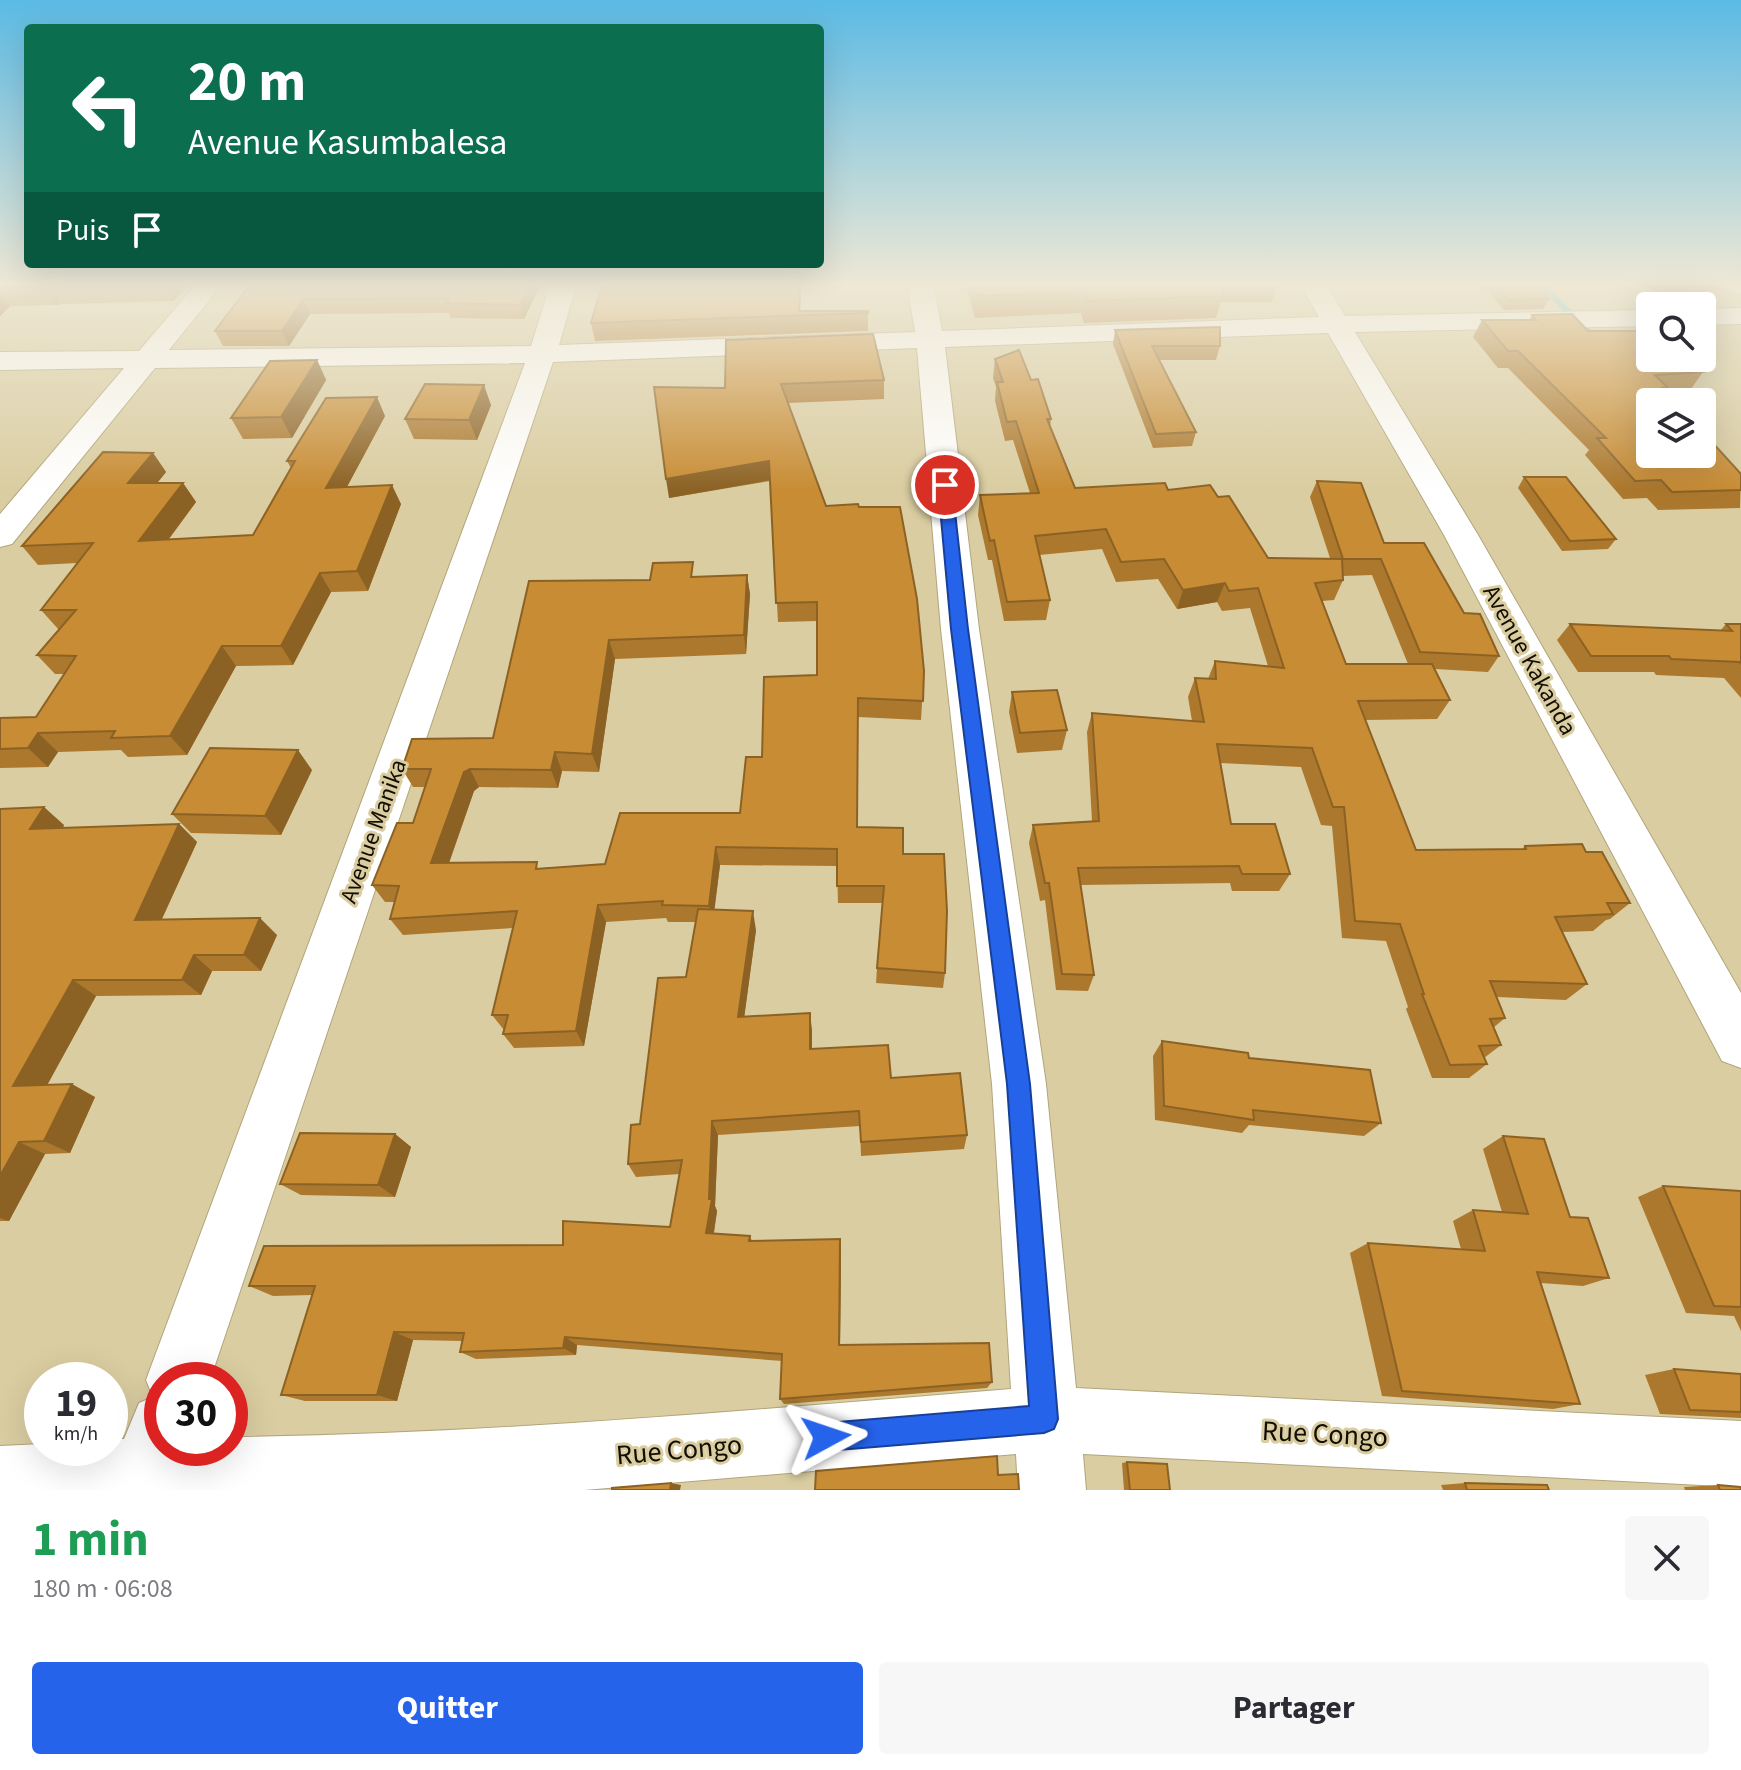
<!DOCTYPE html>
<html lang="fr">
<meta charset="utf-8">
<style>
:root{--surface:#fff;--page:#f7f7f7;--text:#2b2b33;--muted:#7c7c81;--accent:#2563eb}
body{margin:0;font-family:"Source Sans 3",sans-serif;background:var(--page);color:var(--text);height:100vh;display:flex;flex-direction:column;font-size:30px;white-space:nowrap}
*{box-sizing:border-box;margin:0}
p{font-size:26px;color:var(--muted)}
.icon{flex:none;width:44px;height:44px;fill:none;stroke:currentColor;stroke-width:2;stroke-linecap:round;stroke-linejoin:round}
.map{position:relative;height:1490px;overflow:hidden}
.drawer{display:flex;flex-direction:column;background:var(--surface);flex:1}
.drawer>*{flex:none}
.top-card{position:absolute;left:24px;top:24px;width:800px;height:244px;border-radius:8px;box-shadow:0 8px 32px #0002;background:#0b6e4f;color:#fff;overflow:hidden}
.fabs{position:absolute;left:1636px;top:292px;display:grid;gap:16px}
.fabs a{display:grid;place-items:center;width:80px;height:80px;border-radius:8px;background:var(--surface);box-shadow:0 8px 32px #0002;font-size:40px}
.speed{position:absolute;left:24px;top:1362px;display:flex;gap:16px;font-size:40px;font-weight:700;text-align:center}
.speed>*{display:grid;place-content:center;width:104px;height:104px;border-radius:50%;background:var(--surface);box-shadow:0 8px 32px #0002;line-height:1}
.speed small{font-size:20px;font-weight:400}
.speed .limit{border:12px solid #d22;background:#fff;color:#111}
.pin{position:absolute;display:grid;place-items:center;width:68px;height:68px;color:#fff;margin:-34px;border:4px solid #fff;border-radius:50%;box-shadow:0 2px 8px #0007}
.me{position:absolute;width:88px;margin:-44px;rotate:85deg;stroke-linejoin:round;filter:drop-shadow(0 0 6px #0008)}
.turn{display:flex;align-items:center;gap:28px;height:168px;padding:0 32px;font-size:36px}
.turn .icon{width:104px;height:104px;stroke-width:2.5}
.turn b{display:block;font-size:56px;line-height:68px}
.then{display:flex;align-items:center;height:76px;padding:0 32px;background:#0003;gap:16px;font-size:30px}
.round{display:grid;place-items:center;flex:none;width:84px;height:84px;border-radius:8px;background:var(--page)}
.overview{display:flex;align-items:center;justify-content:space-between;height:136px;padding:0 32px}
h1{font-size:48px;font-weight:700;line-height:60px;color:#1e9e55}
.primary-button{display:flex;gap:16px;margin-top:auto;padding:16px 32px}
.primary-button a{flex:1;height:92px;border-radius:8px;background:var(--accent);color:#fff;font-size:32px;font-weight:700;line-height:92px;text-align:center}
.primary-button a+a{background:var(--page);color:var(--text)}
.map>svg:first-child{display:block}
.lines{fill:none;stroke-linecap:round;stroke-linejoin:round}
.stream{fill:#27c2dd;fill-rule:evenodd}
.minor-casing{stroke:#b1a57b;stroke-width:2}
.minor{fill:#fff;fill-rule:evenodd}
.wall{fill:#ac782d;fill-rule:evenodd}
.shaded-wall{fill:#8c6224}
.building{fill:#c88c34;stroke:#8c6224;stroke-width:2}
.route{fill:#2563eb;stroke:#184099;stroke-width:2}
.labels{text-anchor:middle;stroke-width:6;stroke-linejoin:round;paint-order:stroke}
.street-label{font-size:24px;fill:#130e02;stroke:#dacda1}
.near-street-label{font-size:28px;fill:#130e02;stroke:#dacda1}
</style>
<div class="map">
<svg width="1741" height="1490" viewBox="0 0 1741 1490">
<rect width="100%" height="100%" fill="#dacda1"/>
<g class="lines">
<!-- stream -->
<path class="stream" d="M 1535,282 L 1543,282 L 1602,341 L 1602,345 L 1596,345 Z"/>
<defs>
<path id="minor" d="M 198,282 L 224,282 L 169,350 L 531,346 L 551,282 L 577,282 L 559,345 L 915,332 L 907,282 L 933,282 L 942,331 L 1319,317 L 1299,282 L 1325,282 L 1345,316 L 1650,310 L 1650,326 L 1355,332 L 1478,535 L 1741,993 L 1741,1068 L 1722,1061 L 1444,535 L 1328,333 L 945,347 L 979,629 L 1046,1084 L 1076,1388 L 1741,1421 L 1741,1487 L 1083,1454 L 1086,1490 L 1018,1490 L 1016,1454 L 584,1490 L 0,1490 L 0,1446 L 42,1444 L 42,1448 L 110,1448 L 110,1439 L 124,1439 L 139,1403 L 153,1397 L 146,1380 L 525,363 L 155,368 L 12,544 L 0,547 L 0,514 L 124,368 L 0,370 L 0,352 L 139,351 ZM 917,348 L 941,629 L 992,1084 L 1011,1389 C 751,1410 491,1434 230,1437 L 230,1448 L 162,1448 L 162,1380 L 210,1380 L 553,362 Z
M 1723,282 L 1741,282 L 1741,294 L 1732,291 Z
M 1741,308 L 1741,324 L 1702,325 L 1702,309 Z"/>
</defs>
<!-- minor casing -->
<use href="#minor" class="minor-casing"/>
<!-- minor -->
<use href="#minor" class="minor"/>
</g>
<!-- wall -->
<path class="wall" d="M 0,282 L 193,282 L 173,301 L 61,304 L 60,303 L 58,305 L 10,306 L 0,316 Z
M 252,282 L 542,282 L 524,319 L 451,318 L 449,313 L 310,314 L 289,346 L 223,346 L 215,331 Z
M 965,282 L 1278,282 L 1272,302 L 1221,302 L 1216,318 L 1084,323 L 1081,313 L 975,318 Z
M 1480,282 L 1533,282 L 1549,299 L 1543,309 L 1504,310 Z
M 1641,282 L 1725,282 L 1718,291 L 1656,294 Z
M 800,311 L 868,313 L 868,331 L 595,341 L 591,323 Z
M 1532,315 L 1588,331 L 1650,358 L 1703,372 L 1691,389 L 1666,392 L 1741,474 L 1740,508 L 1658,510 L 1647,498 L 1623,499 L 1585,455 L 1589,450 L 1508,368 L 1498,368 L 1473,337 L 1482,320 L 1529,320 Z
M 1115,330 L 1220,346 L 1216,360 L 1159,360 L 1196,432 L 1192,446 L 1153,448 L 1113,344 Z
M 726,340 L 884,380 L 884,399 L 788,403 L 826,506 L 859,507 L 924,671 L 921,720 L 858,717 L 857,827 L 903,854 L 945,973 L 943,988 L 876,983 L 877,968 L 883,903 L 838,903 L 837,866 L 720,865 L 714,910 L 756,930 L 744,1017 L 812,1030 L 812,1049 L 891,1078 L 967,1135 L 964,1149 L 861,1156 L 860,1126 L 718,1135 L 715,1206 L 717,1211 L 714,1233 L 750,1236 L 752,1241 L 841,1250 L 840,1345 L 992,1382 L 987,1388 L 784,1404 L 780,1399 L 782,1361 L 577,1345 L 576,1355 L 476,1359 L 460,1352 L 462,1341 L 413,1340 L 397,1401 L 305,1401 L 281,1395 L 312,1295 L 273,1296 L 249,1286 L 563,1245 L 670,1227 L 680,1174 L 636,1177 L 628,1164 L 686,977 L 696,922 L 668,922 L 666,918 L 606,922 L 584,1046 L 514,1048 L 503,1034 L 504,1030 L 492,1015 L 513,928 L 403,935 L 390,919 L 395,902 L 385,902 L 372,885 L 413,823 L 425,787 L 413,787 L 402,769 L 493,738 L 650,580 L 747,575 L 750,594 L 746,654 L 615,659 L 599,772 L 562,771 L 558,788 L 479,787 L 474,791 L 449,863 L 541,868 L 605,864 L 740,813 L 762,757 L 817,675 L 817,621 L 778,622 L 770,481 L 669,498 L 725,388 Z
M 995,359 L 1031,380 L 1051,419 L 1050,427 L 1075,488 L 1168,490 L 1218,497 L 1268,558 L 1330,558 L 1310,497 L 1317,481 L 1384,543 L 1464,613 L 1499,656 L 1488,672 L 1435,669 L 1450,700 L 1437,719 L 1365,720 L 1416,850 L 1521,850 L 1525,846 L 1586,852 L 1630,903 L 1610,919 L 1606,920 L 1593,931 L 1562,932 L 1587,984 L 1566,1000 L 1497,997 L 1505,1018 L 1493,1028 L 1501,1045 L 1484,1058 L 1487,1064 L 1469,1078 L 1432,1078 L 1406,1009 L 1408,1007 L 1386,941 L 1342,938 L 1332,826 L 1321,825 L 1301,767 L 1220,763 L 1231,824 L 1290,874 L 1279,891 L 1232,891 L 1230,883 L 1080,885 L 1094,975 L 1088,991 L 1056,990 L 1045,900 L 1040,901 L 1029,843 L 1033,825 L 1092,821 L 1087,732 L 1092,713 L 1192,721 L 1188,697 L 1195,678 L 1208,679 L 1215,661 L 1268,666 L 1250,608 L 1222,611 L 1217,602 L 1177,609 L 1158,579 L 1116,582 L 1102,549 L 1039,555 L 1050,600 L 1046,620 L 1004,621 L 992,560 L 988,560 L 978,515 L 980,495 L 1030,493 L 1013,440 L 1005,441 L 995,401 L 996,387 L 993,378 ZM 1372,575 L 1408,664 L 1346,664 L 1322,601 L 1334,600 L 1343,580 L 1343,576 Z
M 317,360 L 326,380 L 292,438 L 243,439 L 231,418 Z
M 491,405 L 477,440 L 414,439 L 405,419 Z
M 385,416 L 347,487 L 401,504 L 368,591 L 331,592 L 293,665 L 236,666 L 187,755 L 128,757 L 121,750 L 58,752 L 48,767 L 0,768 L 0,718 L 36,717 L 64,674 L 55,674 L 37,655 L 59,630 L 41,610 L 77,563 L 38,565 L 22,546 L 153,453 L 166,472 L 157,483 L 183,483 L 196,502 L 169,539 L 253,535 L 291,468 L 287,461 Z
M 1524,477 L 1616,539 L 1608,549 L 1562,551 L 1518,488 Z
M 1570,624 L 1720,631 L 1726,624 L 1741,624 L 1741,698 L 1724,678 L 1656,675 L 1654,672 L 1578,672 L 1557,640 Z
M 1012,692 L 1067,730 L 1062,750 L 1017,753 L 1009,712 Z
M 312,770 L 281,835 L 191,833 L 172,814 Z
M 0,809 L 64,825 L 63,828 L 179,824 L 197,842 L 162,919 L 277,935 L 261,971 L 212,971 L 201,995 L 96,996 L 47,1085 L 95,1097 L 70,1153 L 45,1154 L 9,1221 L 0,1221 Z
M 1162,1041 L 1249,1058 L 1381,1123 L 1364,1136 L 1249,1125 L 1242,1133 L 1155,1120 L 1153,1056 Z
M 395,1134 L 411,1147 L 395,1197 L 301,1195 L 280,1184 Z
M 1503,1136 L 1570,1217 L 1609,1278 L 1583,1286 L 1541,1283 L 1580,1404 L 1553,1409 L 1382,1396 L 1350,1253 L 1368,1243 L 1461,1249 L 1453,1221 L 1473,1210 L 1502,1212 L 1483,1149 Z
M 1663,1186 L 1741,1191 L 1741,1331 L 1734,1316 L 1686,1313 L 1638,1197 Z
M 1674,1369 L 1741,1374 L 1741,1418 L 1660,1414 L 1645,1375 Z
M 1127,1462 L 1170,1490 L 1124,1490 L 1122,1463 Z
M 1465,1483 L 1549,1490 L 1443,1490 L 1441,1485 Z
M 1718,1485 L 1741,1490 L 1685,1490 L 1684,1487 Z"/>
<!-- shaded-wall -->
<path class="shaded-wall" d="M 47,282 L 60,303 L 58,305 L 45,284 Z
M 162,282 L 193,282 L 173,301 Z
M 531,282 L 542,282 L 524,319 L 520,305 Z
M 800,282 L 801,282 L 800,316 L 799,316 Z
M 0,291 L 10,306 L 0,316 Z
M 303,299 L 310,314 L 289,346 L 282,331 Z
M 317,360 L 326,380 L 292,438 L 281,417 Z
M 484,385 L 491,405 L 477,440 L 469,420 Z
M 377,397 L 385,416 L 336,507 L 326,488 Z
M 153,453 L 166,472 L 142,502 L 128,483 Z
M 769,461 L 771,480 L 669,498 L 666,479 Z
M 183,483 L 196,502 L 153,560 L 139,541 Z
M 392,485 L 401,504 L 368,591 L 357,571 Z
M 320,573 L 331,592 L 293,665 L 281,646 Z
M 747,575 L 750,594 L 746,654 L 744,635 Z
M 1225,583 L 1217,602 L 1177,609 L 1183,590 Z
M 609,640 L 615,659 L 599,772 L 592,754 Z
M 222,646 L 236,666 L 187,755 L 170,736 Z
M 38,733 L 58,752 L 48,767 L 28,748 Z
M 298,750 L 312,770 L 281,835 L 265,816 Z
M 555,752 L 562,771 L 558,788 L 551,770 Z
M 470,769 L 479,787 L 474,791 L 443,880 L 431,863 L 464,772 Z
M 44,807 L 64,825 L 52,847 L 30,829 Z
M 179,824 L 197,842 L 154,936 L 135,920 Z
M 716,847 L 720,865 L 713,922 L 709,906 Z
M 598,905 L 606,922 L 584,1046 L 576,1031 Z
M 753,911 L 756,930 L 742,1034 L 738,1017 Z
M 260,918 L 277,935 L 261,971 L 244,955 Z
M 194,955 L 212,971 L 201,995 L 182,980 Z
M 73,980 L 96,996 L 39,1100 L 13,1086 Z
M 810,1013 L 812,1030 L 812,1065 L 810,1049 Z
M 72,1084 L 95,1097 L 70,1153 L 44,1141 Z
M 712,1121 L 718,1135 L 715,1206 L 717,1211 L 712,1244 L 706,1233 L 709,1199 Z
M 395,1134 L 411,1147 L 395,1197 L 378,1185 Z
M 19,1142 L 45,1154 L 9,1221 L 0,1218 L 0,1176 Z
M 840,1239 L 841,1250 L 840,1352 L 839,1345 Z
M 394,1332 L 413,1340 L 397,1401 L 377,1395 Z
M 565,1337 L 577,1345 L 576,1355 L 563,1348 Z
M 671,1483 L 681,1485 L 680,1490 L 670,1490 Z"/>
<!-- building -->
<path class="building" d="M 0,282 L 47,282 L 45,284 L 0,285 Z
M 48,282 L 141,282 L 48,284 Z
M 252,282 L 531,282 L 520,305 L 446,303 L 449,298 L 303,299 L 282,331 L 215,331 Z
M 603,282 L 800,282 L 799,311 L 868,311 L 868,313 L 591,323 Z
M 973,282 L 1223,282 L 1223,296 L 1088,301 L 1085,292 L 977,296 Z
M 1493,282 L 1533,282 L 1549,299 L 1509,300 Z
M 1572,314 L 1588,331 L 1650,331 L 1650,358 L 1689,358 L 1703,372 L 1655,375 L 1668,388 L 1663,388 L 1675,402 L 1650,402 L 1650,454 L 1702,454 L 1702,431 L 1741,474 L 1741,490 L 1672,492 L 1661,480 L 1635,481 L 1597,438 L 1606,438 L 1518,351 L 1508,351 L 1482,320 L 1536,320 L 1532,315 Z
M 1220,327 L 1220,346 L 1152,346 L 1196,432 L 1156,434 L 1115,330 Z
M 873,334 L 884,380 L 781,384 L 826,506 L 858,504 L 859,507 L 900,507 L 917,599 L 924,671 L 923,701 L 858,698 L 857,827 L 903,828 L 903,854 L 944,854 L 947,911 L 945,973 L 877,968 L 884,886 L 837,886 L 837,849 L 716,847 L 709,906 L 662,905 L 663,901 L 598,905 L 576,1031 L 503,1034 L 508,1015 L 492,1015 L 517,911 L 390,919 L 399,886 L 372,885 L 397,823 L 413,823 L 431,769 L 402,769 L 412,739 L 493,738 L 529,581 L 650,580 L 653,563 L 693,562 L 691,577 L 747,575 L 744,635 L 609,640 L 592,754 L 555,752 L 551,770 L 470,769 L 464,772 L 431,863 L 537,862 L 536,869 L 605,864 L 620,813 L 740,813 L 746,757 L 762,757 L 764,677 L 817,675 L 817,602 L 776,603 L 769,461 L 666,479 L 654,387 L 725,388 L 726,340 Z
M 1019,350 L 1031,380 L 1038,379 L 1051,419 L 1047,419 L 1075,488 L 1165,483 L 1168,490 L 1210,485 L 1218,497 L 1229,496 L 1268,558 L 1342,559 L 1343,580 L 1315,583 L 1346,664 L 1432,664 L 1450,700 L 1358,701 L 1416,850 L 1526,849 L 1525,846 L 1582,844 L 1586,852 L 1602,852 L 1630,903 L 1607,903 L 1613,914 L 1555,917 L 1587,984 L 1490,981 L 1505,1018 L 1490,1019 L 1501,1045 L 1479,1046 L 1487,1064 L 1450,1065 L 1422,994 L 1424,994 L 1400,924 L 1355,921 L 1344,807 L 1333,807 L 1312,748 L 1217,744 L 1231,824 L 1275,824 L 1290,874 L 1242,874 L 1239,866 L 1078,868 L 1094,975 L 1062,974 L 1049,883 L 1045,883 L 1033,825 L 1099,821 L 1092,713 L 1204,722 L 1195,678 L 1216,679 L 1215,661 L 1284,668 L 1258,588 L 1229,591 L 1225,583 L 1183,590 L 1164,559 L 1121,562 L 1106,529 L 1035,536 L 1050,600 L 1007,602 L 994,540 L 990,541 L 980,495 L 1039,493 L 1016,421 L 1007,422 L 997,382 L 1003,382 L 995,359 Z
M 317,360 L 281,417 L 231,418 L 270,361 Z
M 425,384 L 484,385 L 469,420 L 405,419 Z
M 377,397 L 326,488 L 392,485 L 357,571 L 320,573 L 281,646 L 222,646 L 170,736 L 111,738 L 115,731 L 38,733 L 28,748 L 0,749 L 0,718 L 36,717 L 76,656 L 37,655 L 76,610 L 41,610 L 93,543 L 22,546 L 103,452 L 153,453 L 128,483 L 183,483 L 139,541 L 253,535 L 295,461 L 287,461 L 326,398 Z
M 1524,477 L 1566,477 L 1616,539 L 1570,541 Z
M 1317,481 L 1361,483 L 1384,543 L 1424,543 L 1464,613 L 1480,614 L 1499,656 L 1420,652 L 1381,559 L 1343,559 Z
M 1570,624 L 1732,631 L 1726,624 L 1741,624 L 1741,664 L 1740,662 L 1671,659 L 1669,656 L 1591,656 Z
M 1057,690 L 1067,730 L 1020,733 L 1012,692 Z
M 210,748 L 298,750 L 265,816 L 172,814 Z
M 44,807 L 30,829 L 179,824 L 135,920 L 260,918 L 244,955 L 194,955 L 182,980 L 73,980 L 13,1086 L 72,1084 L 44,1141 L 19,1142 L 0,1176 L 0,809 Z
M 698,909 L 753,911 L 738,1017 L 810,1013 L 810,1049 L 888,1045 L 891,1078 L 960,1073 L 967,1135 L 861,1142 L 859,1111 L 712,1121 L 709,1199 L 712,1199 L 706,1233 L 750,1236 L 749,1241 L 840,1239 L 839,1345 L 989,1343 L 992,1382 L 780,1399 L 782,1354 L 565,1337 L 563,1348 L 460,1352 L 464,1333 L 394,1332 L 377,1395 L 281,1395 L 315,1286 L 249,1286 L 264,1246 L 563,1245 L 563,1221 L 670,1227 L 682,1160 L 628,1164 L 631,1125 L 640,1124 L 658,978 L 686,977 Z
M 1162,1041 L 1248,1053 L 1249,1058 L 1370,1070 L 1381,1123 L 1253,1110 L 1254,1120 L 1164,1106 Z
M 300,1133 L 395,1134 L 378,1185 L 280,1184 Z
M 1503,1136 L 1544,1139 L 1570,1217 L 1588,1218 L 1609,1278 L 1537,1272 L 1580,1404 L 1402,1391 L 1368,1243 L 1485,1251 L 1473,1210 L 1528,1214 Z
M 1663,1186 L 1741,1191 L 1741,1307 L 1714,1306 Z
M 1674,1369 L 1741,1374 L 1741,1412 L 1690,1410 Z
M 997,1456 L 998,1475 L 1018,1474 L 1019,1490 L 815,1490 L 816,1471 Z
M 1127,1462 L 1167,1464 L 1170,1490 L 1130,1490 Z
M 671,1483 L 670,1490 L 612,1490 L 612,1488 Z
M 1465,1483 L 1547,1485 L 1549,1490 L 1467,1490 Z
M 1718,1485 L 1741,1487 L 1741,1490 L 1720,1490 Z"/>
<!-- sky -->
<linearGradient id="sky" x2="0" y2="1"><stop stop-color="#5bbae4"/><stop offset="0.58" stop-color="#eee8d5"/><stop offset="1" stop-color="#eee8d5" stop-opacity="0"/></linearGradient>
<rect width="1741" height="490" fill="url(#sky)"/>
<!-- route -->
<path class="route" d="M 945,481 L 952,485 L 968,629 L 1030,1084 L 1058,1419 L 1054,1429 L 1044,1433 L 826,1451 L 816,1447 L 812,1437 L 816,1427 L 826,1423 L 1029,1406 L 1007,1084 L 951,629 L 938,485 Z"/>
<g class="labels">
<!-- street labels -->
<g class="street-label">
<text transform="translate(1530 660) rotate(61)" y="8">Avenue Kakanda</text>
<text transform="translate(373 831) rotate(-70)" y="8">Avenue Manika</text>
</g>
<!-- near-street labels -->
<g class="near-street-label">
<text transform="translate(1325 1433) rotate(3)" y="10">Rue Congo</text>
<text transform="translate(679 1449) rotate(-5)" y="10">Rue Congo</text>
</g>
</g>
</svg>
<div class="fabs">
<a><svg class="icon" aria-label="search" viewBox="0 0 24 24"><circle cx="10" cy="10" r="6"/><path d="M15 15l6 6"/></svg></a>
<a><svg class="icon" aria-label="layers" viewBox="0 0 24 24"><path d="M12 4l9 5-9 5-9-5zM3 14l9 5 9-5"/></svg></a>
</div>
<div class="speed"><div>19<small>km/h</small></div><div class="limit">30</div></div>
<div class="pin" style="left:945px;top:485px;background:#d93025"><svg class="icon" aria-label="arrive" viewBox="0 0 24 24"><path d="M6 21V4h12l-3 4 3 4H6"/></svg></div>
<svg class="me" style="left:826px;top:1437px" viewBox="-20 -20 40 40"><path d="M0-17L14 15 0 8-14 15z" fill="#2563eb" stroke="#fff" stroke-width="4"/></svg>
<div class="top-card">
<div class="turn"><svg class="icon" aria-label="left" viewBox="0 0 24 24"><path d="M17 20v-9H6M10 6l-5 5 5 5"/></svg><div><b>20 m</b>Avenue Kasumbalesa</div></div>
<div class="then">Puis<svg class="icon" aria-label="arrive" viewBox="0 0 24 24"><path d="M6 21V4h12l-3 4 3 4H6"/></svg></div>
</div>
</div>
<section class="drawer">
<div class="overview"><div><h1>1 min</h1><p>180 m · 06:08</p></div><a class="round"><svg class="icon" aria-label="close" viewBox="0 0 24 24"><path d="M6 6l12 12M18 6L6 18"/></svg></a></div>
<div class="primary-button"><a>Quitter</a><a>Partager</a></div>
</section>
